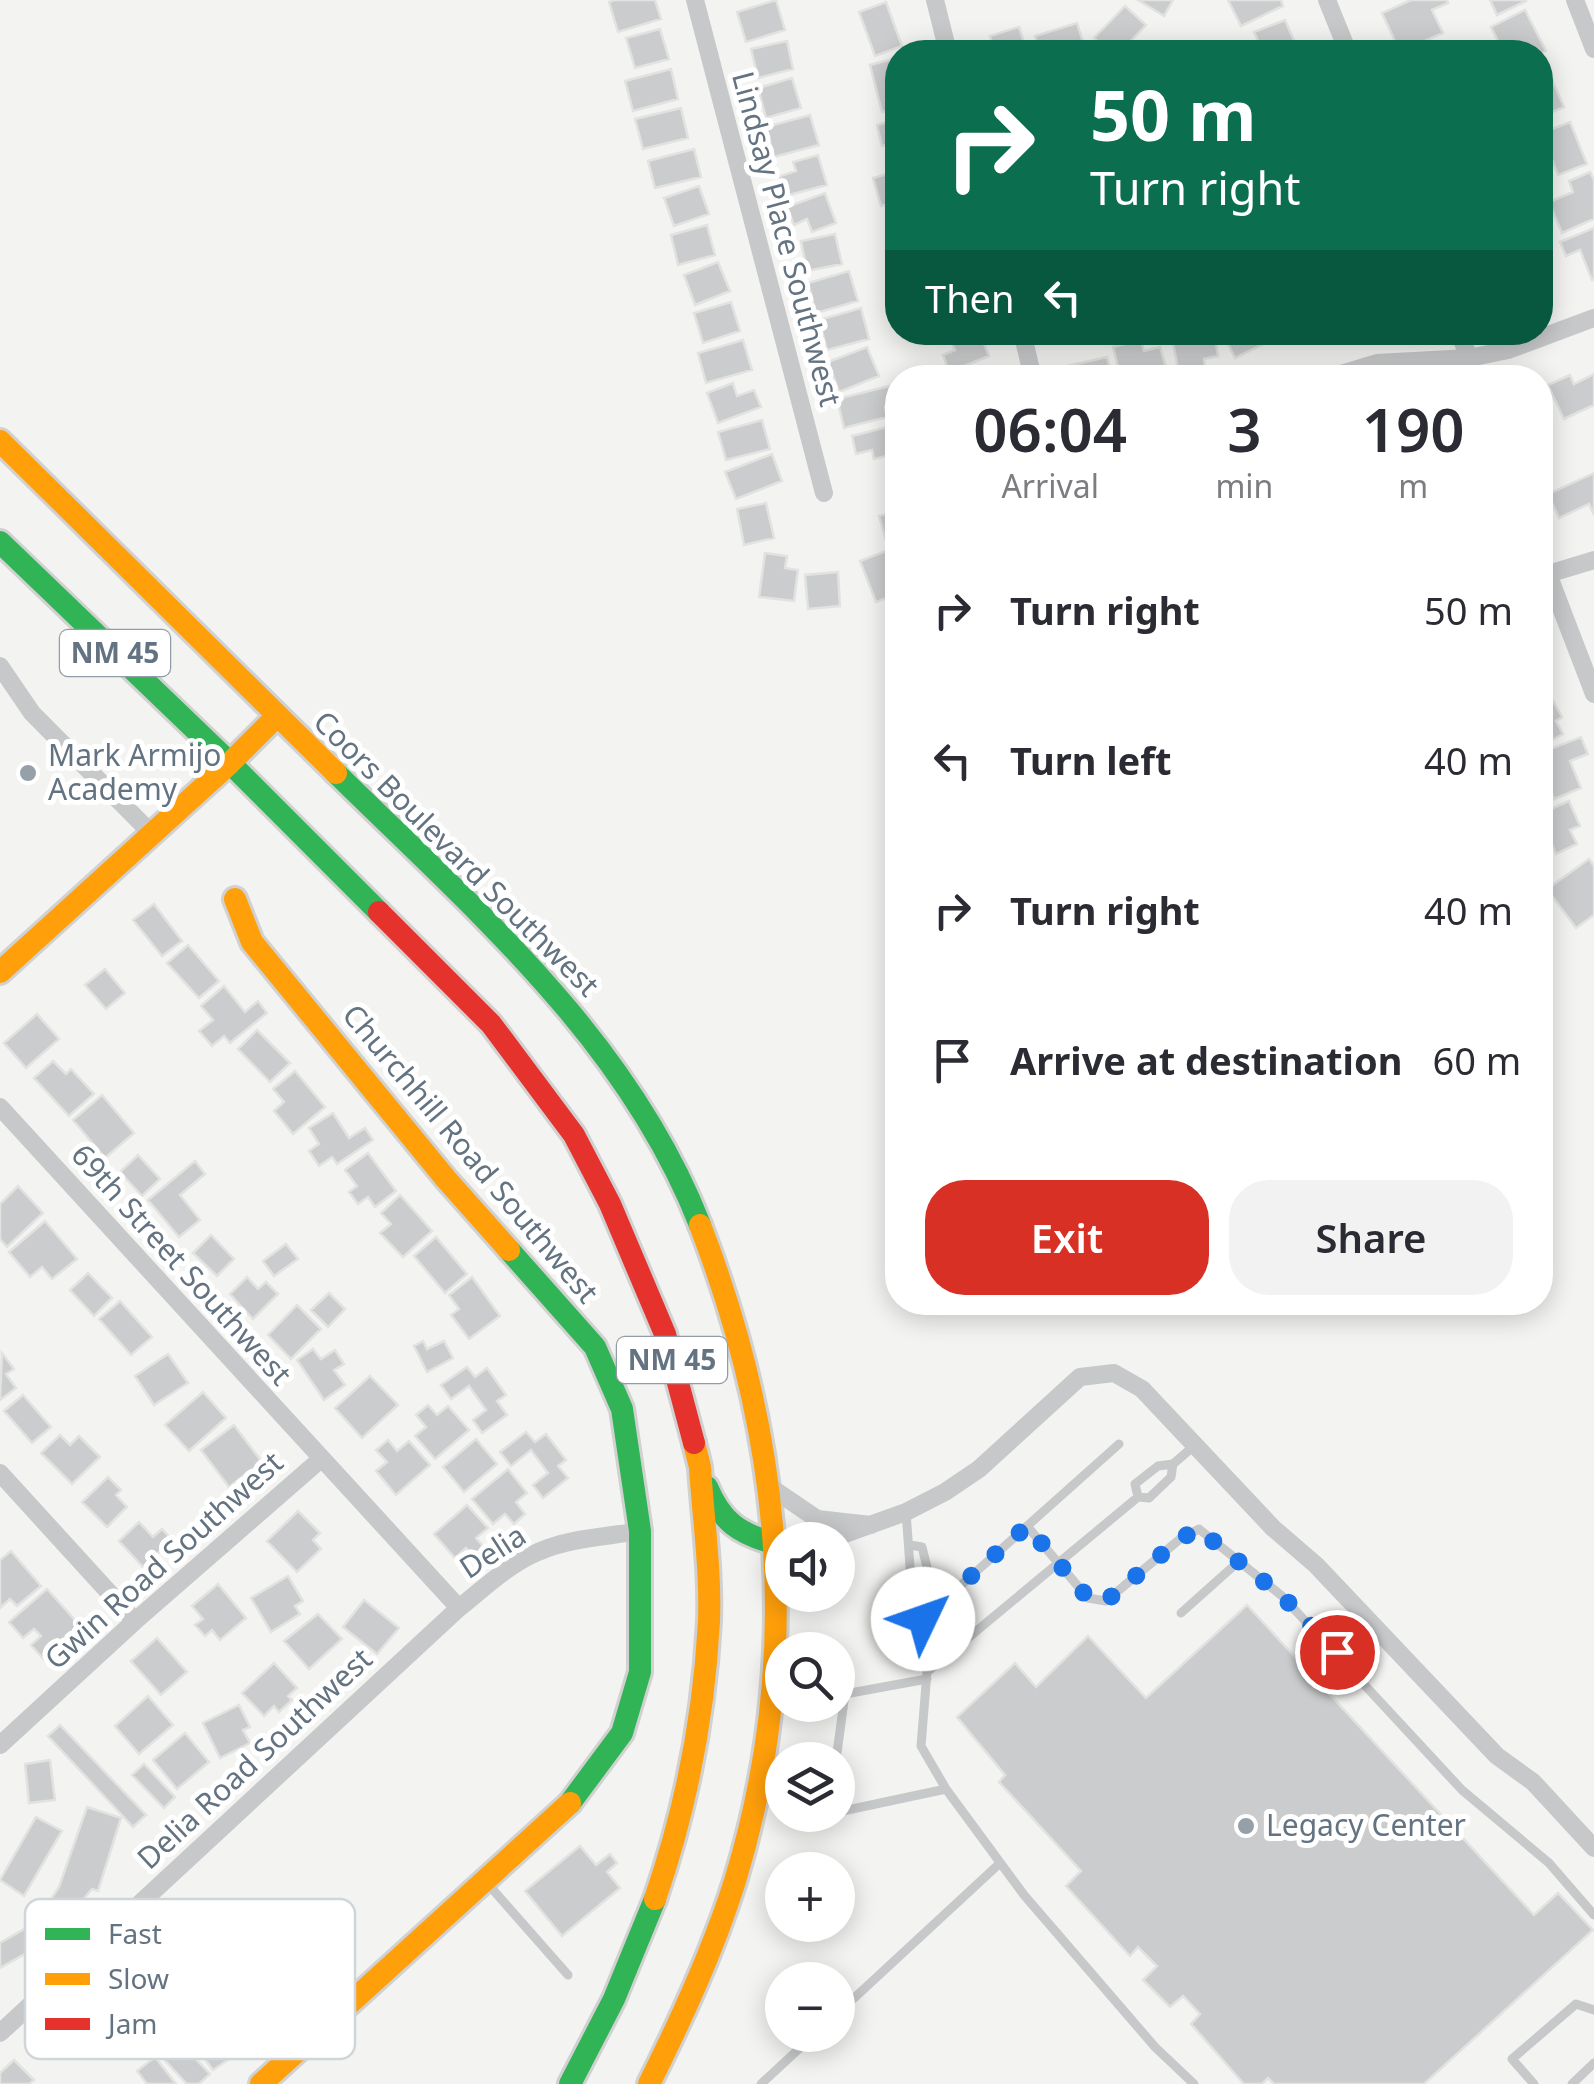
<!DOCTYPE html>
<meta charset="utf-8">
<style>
:root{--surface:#fff;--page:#f2f2f3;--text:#2b2b33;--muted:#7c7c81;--accent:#d93025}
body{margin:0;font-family:"Noto Sans",sans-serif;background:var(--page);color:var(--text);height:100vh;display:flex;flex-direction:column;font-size:38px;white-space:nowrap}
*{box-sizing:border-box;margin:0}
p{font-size:32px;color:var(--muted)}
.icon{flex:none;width:55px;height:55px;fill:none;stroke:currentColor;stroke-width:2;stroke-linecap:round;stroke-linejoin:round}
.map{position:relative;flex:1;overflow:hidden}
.sheet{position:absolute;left:885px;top:365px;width:668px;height:950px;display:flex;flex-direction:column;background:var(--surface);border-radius:40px;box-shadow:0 5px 25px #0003}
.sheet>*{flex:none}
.hud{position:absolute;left:885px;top:40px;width:668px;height:305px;border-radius:40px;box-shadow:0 5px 25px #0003;background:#0b6e4f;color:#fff;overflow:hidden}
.fabs{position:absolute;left:765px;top:1522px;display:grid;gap:20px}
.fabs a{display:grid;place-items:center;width:90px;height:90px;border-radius:50%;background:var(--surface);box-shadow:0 5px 25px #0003;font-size:50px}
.pin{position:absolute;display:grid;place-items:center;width:85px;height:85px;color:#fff;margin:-42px;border:5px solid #fff;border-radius:50%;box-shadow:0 2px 10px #0007}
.me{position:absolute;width:110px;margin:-55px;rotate:48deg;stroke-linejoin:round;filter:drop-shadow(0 0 8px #0008)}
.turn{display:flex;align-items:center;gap:35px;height:210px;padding:0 40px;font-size:45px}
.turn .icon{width:130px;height:130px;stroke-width:2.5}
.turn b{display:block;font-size:70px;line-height:85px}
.then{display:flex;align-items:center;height:95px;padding:0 40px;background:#0003;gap:20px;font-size:38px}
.eta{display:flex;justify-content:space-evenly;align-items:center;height:170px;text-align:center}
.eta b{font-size:60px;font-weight:600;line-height:70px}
.action{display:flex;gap:20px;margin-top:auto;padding:20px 40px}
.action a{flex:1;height:115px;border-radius:40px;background:var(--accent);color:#fff;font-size:40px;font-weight:600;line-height:115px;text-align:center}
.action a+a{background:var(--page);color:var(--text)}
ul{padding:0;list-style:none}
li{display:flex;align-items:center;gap:30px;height:150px;padding:0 40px}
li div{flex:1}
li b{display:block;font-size:38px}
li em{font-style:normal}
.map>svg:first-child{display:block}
.building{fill:#cbcccd;stroke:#e2e2e1;stroke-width:2.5}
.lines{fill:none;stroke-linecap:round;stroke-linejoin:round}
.fast-casing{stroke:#d1d1d2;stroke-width:28}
.slow-casing{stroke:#d1d1d2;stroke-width:28}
.jam-casing{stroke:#d1d1d2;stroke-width:28}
.lane{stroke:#c7c8c9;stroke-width:9}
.street{stroke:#c7c8c9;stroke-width:18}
.fast{stroke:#30b455;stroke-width:22}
.slow{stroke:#ff9f0a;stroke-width:22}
.jam{stroke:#e5322d;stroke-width:22}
.route{stroke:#1a73e8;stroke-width:18;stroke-dasharray:0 32.4}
.poi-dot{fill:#96a0a8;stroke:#fff;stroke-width:4}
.labels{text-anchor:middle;stroke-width:10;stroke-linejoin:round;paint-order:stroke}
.shield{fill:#fff;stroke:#929da7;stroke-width:2.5}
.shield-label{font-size:28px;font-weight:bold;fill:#647381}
.street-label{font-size:30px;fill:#647381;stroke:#fff}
.poi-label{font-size:30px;fill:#647381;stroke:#fff;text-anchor:start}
.key{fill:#fff;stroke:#d0d5d9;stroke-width:2.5}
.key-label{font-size:28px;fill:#647381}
</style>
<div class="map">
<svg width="1594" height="2084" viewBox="0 0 1594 2084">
<rect width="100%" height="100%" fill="#f3f3f1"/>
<!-- building -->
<path class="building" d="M 614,0 L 655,0 L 661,19 L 618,32 L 609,2 Z
M 776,0 L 785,30 L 746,42 L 737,12 Z
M 1138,0 L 1173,0 L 1164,16 Z
M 1228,0 L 1281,0 L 1283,6 L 1241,26 Z
M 1411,0 L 1447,0 L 1448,3 L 1432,10 L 1443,33 L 1400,52 L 1382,13 Z
M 1490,0 L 1525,0 L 1526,1 L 1497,15 Z
M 886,2 L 902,46 L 875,56 L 859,12 Z
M 1125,6 L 1146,25 L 1120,52 L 1109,52 L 1094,38 Z
M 1525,10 L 1546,51 L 1540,54 L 1512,52 L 1509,48 L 1503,51 L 1491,27 Z
M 1285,20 L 1299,52 L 1263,52 L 1254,32 Z
M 1077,23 L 1086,52 L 1040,52 L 1035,36 Z
M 1019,27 L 1027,52 L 981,52 L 979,47 L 992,43 L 990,36 Z
M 660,29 L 669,59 L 635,68 L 626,38 Z
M 787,41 L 793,69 L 758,78 L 751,49 Z
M 897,58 L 898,108 L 882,112 L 870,65 Z
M 1546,66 L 1564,107 L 1540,117 L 1540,68 Z
M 671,69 L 678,99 L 633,111 L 625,81 Z
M 792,78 L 801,108 L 766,118 L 758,88 Z
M 681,108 L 688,138 L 643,149 L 635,119 Z
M 810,115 L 819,145 L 774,157 L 766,127 Z
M 898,119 L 898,142 L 882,146 L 877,125 Z
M 1570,122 L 1587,164 L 1558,175 L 1542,133 Z
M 694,149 L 701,177 L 655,188 L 648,161 Z
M 818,155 L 827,185 L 785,196 L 780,176 L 796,171 L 793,162 Z
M 898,171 L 898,201 L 881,206 L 873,178 Z
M 1590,172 L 1594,180 L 1594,219 L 1562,233 L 1549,202 L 1573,192 L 1569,181 Z
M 699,186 L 709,214 L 674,226 L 664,198 Z
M 825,193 L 836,223 L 812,232 L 807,219 L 794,225 L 787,207 Z
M 707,225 L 715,255 L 678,265 L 671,235 Z
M 1594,228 L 1594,279 L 1592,280 L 1580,250 L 1566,256 L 1560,242 Z
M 835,234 L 842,264 L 807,271 L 801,241 Z
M 718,262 L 730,291 L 695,305 L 684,275 Z
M 849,271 L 858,301 L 816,313 L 808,283 Z
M 731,302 L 740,331 L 703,343 L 694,313 Z
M 861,308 L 869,339 L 827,350 L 819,320 Z
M 979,332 L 989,356 L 949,372 L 943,355 L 955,350 L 948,334 Z
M 1171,332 L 1214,332 L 1218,356 L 1204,359 L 1205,369 L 1179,374 Z
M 1222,332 L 1273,332 L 1275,338 L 1235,358 Z
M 1283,332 L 1323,332 L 1286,343 Z
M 743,340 L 752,370 L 706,383 L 698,353 Z
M 1141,340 L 1144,351 L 1160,347 L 1168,374 L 1121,378 L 1113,347 Z
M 867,347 L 879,376 L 839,392 L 828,362 Z
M 1107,357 L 1112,378 L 1065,378 L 1063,367 Z
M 1594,374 L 1594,405 L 1564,419 L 1548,385 L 1570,375 L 1574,384 Z
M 733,383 L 737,396 L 754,390 L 761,407 L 718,423 L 707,393 Z
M 889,386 L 894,405 L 885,407 L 887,417 L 844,428 L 837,399 Z
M 1540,409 L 1547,424 L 1540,428 L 1546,438 L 1540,441 Z
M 762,420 L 770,449 L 726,460 L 718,432 Z
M 891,426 L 898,453 L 874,459 L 872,450 L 856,454 L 852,436 Z
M 772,454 L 782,481 L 736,499 L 725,472 Z
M 1594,473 L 1594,515 L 1589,504 L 1559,518 L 1548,494 Z
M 898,496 L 898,537 L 886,540 L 879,516 L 890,513 L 886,499 Z
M 766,503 L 774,538 L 744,545 L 737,509 Z
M 891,549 L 898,567 L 898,594 L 876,602 L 860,561 Z
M 765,553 L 787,556 L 785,568 L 798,570 L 794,601 L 759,597 Z
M 838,572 L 840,606 L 808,609 L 805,575 Z
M 1548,692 L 1562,717 L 1556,721 L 1563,734 L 1540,746 L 1540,696 Z
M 1581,737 L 1588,754 L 1570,761 L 1581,788 L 1554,799 L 1540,765 L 1540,753 Z
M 1569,801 L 1580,826 L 1570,830 L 1577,844 L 1556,854 L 1550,840 L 1540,844 L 1540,814 Z
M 1589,859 L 1594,866 L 1594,915 L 1576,928 L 1547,889 Z
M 154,904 L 182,941 L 162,956 L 133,920 Z
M 188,945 L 219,981 L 199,998 L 167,963 Z
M 105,969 L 125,993 L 106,1009 L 85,985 Z
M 224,986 L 245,1012 L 258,1001 L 267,1013 L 230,1043 L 224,1036 L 212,1046 L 199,1031 L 213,1020 L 201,1006 Z
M 37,1014 L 59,1039 L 26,1068 L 4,1043 Z
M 257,1030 L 290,1063 L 270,1082 L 238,1049 Z
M 53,1061 L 66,1074 L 71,1069 L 94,1094 L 69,1116 L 34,1078 Z
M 295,1071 L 325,1107 L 293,1134 L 274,1111 L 284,1102 L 273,1089 Z
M 102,1095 L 134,1133 L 105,1158 L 73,1120 Z
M 333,1113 L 349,1138 L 365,1128 L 373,1140 L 337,1164 L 332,1157 L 319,1166 L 309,1151 L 319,1144 L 309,1128 Z
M 368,1153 L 396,1191 L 375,1207 L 368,1197 L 358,1204 L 349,1192 L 357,1186 L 345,1170 Z
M 138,1155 L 160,1179 L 142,1196 L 120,1172 Z
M 195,1161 L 205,1174 L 180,1195 L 200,1220 L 179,1237 L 148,1200 Z
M 18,1186 L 43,1213 L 7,1247 L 0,1239 L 0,1204 Z
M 400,1195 L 432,1231 L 403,1257 L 380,1233 L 391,1224 L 381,1213 Z
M 45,1221 L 77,1259 L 52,1279 L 42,1267 L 30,1277 L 9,1252 Z
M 211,1235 L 234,1259 L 217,1276 L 193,1253 Z
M 436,1237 L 467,1274 L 445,1293 L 414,1256 Z
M 286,1244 L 298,1259 L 274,1276 L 263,1261 Z
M 88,1273 L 112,1298 L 94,1316 L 70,1290 Z
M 247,1277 L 258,1289 L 266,1282 L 278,1294 L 253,1319 L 230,1294 Z
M 472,1277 L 500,1316 L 469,1339 L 451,1315 L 459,1309 L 449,1295 Z
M 329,1293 L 345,1309 L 328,1327 L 311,1310 Z
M 120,1301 L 152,1337 L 131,1355 L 99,1319 Z
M 297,1305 L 321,1329 L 291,1359 L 268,1335 Z
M 423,1341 L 427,1349 L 444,1341 L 453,1358 L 427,1372 L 414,1346 Z
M 313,1349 L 321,1359 L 335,1350 L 344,1364 L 334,1370 L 345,1385 L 324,1400 L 297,1360 Z
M 2,1353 L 14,1369 L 6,1374 L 16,1388 L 0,1400 Z
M 168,1354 L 188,1383 L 154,1405 L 135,1376 Z
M 467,1367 L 475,1377 L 487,1368 L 506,1395 L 497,1401 L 507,1415 L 482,1433 L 473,1420 L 486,1410 L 469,1386 L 451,1399 L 441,1385 Z
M 370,1376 L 398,1405 L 362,1438 L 335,1408 Z
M 203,1392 L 226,1418 L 189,1451 L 165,1425 Z
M 23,1395 L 51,1427 L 32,1443 L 4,1411 Z
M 428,1405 L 437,1415 L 448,1406 L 469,1430 L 435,1459 L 415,1436 L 426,1427 L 416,1415 Z
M 234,1425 L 262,1462 L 229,1487 L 201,1450 Z
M 526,1432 L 535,1442 L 546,1434 L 566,1460 L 558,1466 L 568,1478 L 543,1498 L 533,1485 L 548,1473 L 531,1450 L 511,1466 L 500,1452 Z
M 60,1435 L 70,1445 L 79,1436 L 100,1457 L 72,1484 L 41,1453 Z
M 476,1439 L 497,1464 L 464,1492 L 443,1467 Z
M 388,1440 L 397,1451 L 409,1441 L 430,1465 L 396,1495 L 376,1471 L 387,1462 L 376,1450 Z
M 508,1469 L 527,1493 L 516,1502 L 525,1514 L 514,1524 L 505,1514 L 493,1524 L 472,1499 Z
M 108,1477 L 121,1490 L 116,1495 L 127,1507 L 107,1527 L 82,1502 Z
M 467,1505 L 488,1528 L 476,1538 L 486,1549 L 475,1558 L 466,1548 L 455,1558 L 434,1534 Z
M 298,1511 L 320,1533 L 313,1540 L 321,1549 L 297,1572 L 267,1541 Z
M 139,1522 L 153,1537 L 162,1529 L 172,1540 L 143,1567 L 119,1541 Z
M 11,1551 L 41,1586 L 17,1606 L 10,1599 L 0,1608 L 0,1560 Z
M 288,1576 L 303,1601 L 295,1606 L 300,1614 L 271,1632 L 251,1598 Z
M 218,1584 L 246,1618 L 220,1640 L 212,1630 L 205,1636 L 195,1625 L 203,1619 L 192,1606 Z
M 47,1589 L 83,1629 L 46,1662 L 31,1645 L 41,1636 L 34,1629 L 23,1638 L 9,1622 Z
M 364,1600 L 399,1628 L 377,1654 L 343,1627 Z
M 1247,1605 L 1534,1915 L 1558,1893 L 1593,1930 L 1424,2084 L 1274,2084 L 1268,2078 L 1262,2084 L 1244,2084 L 1191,2024 L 1200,2014 L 1183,1996 L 1170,2007 L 1143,1980 L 1157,1966 L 1138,1947 L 1130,1956 L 1066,1886 L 1081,1871 L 999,1782 L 1005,1775 L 957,1717 L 1015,1663 L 1036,1687 L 1088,1636 L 1146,1698 Z
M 318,1614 L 342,1639 L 309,1669 L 284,1641 Z
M 157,1638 L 187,1672 L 161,1695 L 131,1661 Z
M 274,1663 L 297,1688 L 288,1696 L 292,1700 L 279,1712 L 274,1706 L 264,1716 L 242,1693 Z
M 148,1696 L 173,1725 L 139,1754 L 115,1726 Z
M 239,1705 L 250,1727 L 243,1730 L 250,1743 L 220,1758 L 203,1723 Z
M 60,1725 L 146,1815 L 133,1827 L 48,1736 Z
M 185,1733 L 209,1762 L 177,1789 L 153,1760 Z
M 50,1760 L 55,1800 L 29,1803 L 25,1764 Z
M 144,1764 L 175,1797 L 164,1808 L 132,1775 Z
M 87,1807 L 121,1818 L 98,1891 L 92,1889 L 55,1934 L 38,1919 L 59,1887 Z
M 36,1817 L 62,1831 L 24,1896 L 0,1880 Z
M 580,1846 L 596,1865 L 610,1854 L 617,1863 L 607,1872 L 620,1888 L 562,1936 L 525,1891 Z
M 26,1928 L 37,1947 L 0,1968 L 0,1943 Z
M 200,2015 L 232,2057 L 213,2070 L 182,2029 Z
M 175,2037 L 210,2074 L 199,2084 L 187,2084 L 158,2053 Z
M 155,2057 L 176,2084 L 147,2084 L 137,2071 Z
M 14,2060 L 34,2080 L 29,2084 L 0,2084 L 0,2073 Z"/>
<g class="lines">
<defs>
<path id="fast" d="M 0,542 L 230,763 L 379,912
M 336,773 C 474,909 628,1040 700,1225
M 509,1250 L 595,1347 L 622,1409 L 640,1531 L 640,1672 L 622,1733 L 570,1803
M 707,1487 C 721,1521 739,1534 774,1543
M 570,2084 L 614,1999 L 655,1899"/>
<path id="slow" d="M 0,441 L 336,773
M 235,899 L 252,942 L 446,1179 L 509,1250
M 0,972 L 230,763 L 277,716
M 655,1899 C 686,1809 704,1717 709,1621 C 711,1570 703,1517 700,1467 L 694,1443
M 261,2084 L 570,1803
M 649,2084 C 682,2018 713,1951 735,1881 C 803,1658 783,1440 700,1225"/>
<path id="jam" d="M 379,912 L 491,1024 L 574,1135 L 610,1204 L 665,1334 L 694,1443"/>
</defs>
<!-- fast casing -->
<use href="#fast" class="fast-casing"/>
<!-- slow casing -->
<use href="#slow" class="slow-casing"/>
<!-- jam casing -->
<use href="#jam" class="jam-casing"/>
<!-- lane -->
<path class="lane" d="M 1138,1497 L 1135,1484 L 1158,1466 L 1173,1464
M 906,1512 L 911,1580 L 921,1602 L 932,1587 L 922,1547 L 910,1545
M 1027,1526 L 1088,1598 L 1106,1601 L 1180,1539 L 1199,1529 L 1282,1596 L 1462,1790 L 1549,1863 L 1594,1915
M 1181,1613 L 1237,1563
M 923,1615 L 927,1672
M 923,1619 L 1119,1444
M 836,1760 L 845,1694 L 927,1679
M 838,1812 L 946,1789
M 487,1883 L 568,1975
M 838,2013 L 999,1864
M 761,2084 L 814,2035
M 1194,2084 L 1155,2047 L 1024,1895 L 946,1789 L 921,1746 L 927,1672 L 1138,1497 L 1149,1498 L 1171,1477 L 1173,1464 L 1194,1446
M 1534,2084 L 1512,2059 L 1576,2004 L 1594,2010
M 1572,2084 L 1594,2063"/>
<!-- street -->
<path class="street" d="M 695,0 L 824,493
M 935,0 L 948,52
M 1327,0 L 1348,52
M 1575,0 L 1594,49
M 1022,332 L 1033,378
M 1459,332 L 1469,358
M 1327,378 L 1377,363 L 1469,358 L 1508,350 L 1594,318
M 1594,560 L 1548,574 L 1594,694
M 0,666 L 32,713 L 152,834
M 0,1107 L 459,1608
M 0,1473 L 135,1621
M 770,1487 L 817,1519 L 871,1525
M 828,1540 L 906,1512 L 945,1492 L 979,1469 L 1080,1377 L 1114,1373 L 1142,1389 L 1273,1528 L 1316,1565 L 1497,1756 L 1533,1782 L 1594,1848
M 0,1745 L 135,1621 L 321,1459
M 0,2033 L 459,1608 C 484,1588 509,1564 538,1552 C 569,1538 606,1537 640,1531"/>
<!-- fast -->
<use href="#fast" class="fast"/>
<!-- slow -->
<use href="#slow" class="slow"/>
<!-- jam -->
<use href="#jam" class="jam"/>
</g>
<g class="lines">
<!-- route -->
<path class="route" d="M 923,1619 L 1027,1526 L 1088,1598 L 1106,1601 L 1180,1539 L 1198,1529 L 1282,1596 L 1337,1652"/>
</g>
<!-- markers -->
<g class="poi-dot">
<circle cx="28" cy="773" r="10"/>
<circle cx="1246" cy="1826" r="10"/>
</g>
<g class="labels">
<!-- shield labels -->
<g class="shield">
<rect x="60" y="630" width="110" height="46" rx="8"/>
<rect x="617" y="1337" width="110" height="46" rx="8"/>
</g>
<g class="shield-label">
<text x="115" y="663">NM 45</text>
<text x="672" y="1370">NM 45</text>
</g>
<!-- street labels -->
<g class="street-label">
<text transform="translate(786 239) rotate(75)" y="10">Lindsay Place Southwest</text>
<text transform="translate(456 854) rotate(45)" y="10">Coors Boulevard Southwest</text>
<text transform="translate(470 1154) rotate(50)" y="10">Churchhill Road Southwest</text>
<text transform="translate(181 1265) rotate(48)" y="10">69th Street Southwest</text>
<text transform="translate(493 1552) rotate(-33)" y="10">Delia</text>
<text transform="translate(164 1561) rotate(-42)" y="10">Gwin Road Southwest</text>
<text transform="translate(255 1759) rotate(-43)" y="10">Delia Road Southwest</text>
</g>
<!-- poi labels -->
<g class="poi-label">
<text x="48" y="766">Mark Armijo<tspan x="48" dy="34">Academy</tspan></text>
<text x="1266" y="1836">Legacy Center</text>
</g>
</g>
<!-- legend -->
<rect x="25" y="1899" width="330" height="160" rx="15" class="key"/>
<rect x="45" y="1928" width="45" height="12" fill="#30b455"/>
<rect x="45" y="1973" width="45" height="12" fill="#ff9f0a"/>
<rect x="45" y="2018" width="45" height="12" fill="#e5322d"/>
<g class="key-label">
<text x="108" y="1944">Fast</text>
<text x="108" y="1989">Slow</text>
<text x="108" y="2034">Jam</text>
</g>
</svg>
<div class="fabs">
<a><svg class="icon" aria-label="sound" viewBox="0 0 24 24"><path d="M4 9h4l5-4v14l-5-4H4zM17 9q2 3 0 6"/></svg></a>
<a><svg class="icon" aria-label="search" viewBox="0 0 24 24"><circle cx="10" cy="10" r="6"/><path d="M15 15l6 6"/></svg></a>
<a><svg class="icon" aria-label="layers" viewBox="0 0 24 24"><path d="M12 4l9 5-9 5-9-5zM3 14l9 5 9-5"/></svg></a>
<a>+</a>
<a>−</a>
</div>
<div class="pin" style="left:1337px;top:1652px;background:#d93025"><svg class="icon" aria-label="arrive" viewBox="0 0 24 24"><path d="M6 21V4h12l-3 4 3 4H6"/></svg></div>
<svg class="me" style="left:923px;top:1619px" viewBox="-20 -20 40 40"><circle r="19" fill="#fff"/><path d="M0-13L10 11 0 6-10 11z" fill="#1a73e8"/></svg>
<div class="hud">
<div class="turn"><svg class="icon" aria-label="right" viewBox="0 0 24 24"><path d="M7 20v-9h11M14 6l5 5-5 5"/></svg><div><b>50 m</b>Turn right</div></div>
<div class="then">Then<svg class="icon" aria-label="left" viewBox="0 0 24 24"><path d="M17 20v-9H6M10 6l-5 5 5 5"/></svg></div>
</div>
<section class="sheet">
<div class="eta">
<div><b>06:04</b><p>Arrival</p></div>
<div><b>3</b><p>min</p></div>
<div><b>190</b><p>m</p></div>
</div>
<ul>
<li><svg class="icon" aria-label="right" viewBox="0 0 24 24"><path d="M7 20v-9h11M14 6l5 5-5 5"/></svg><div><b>Turn right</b></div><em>50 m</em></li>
<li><svg class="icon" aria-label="left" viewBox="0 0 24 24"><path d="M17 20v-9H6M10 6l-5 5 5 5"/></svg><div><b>Turn left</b></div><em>40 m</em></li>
<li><svg class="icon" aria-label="right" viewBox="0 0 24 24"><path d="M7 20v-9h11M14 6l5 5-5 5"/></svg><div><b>Turn right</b></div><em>40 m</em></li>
<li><svg class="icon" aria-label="arrive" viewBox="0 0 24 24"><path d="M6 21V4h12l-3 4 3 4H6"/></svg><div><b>Arrive at destination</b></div><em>60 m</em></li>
</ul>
<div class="action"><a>Exit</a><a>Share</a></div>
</section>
</div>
